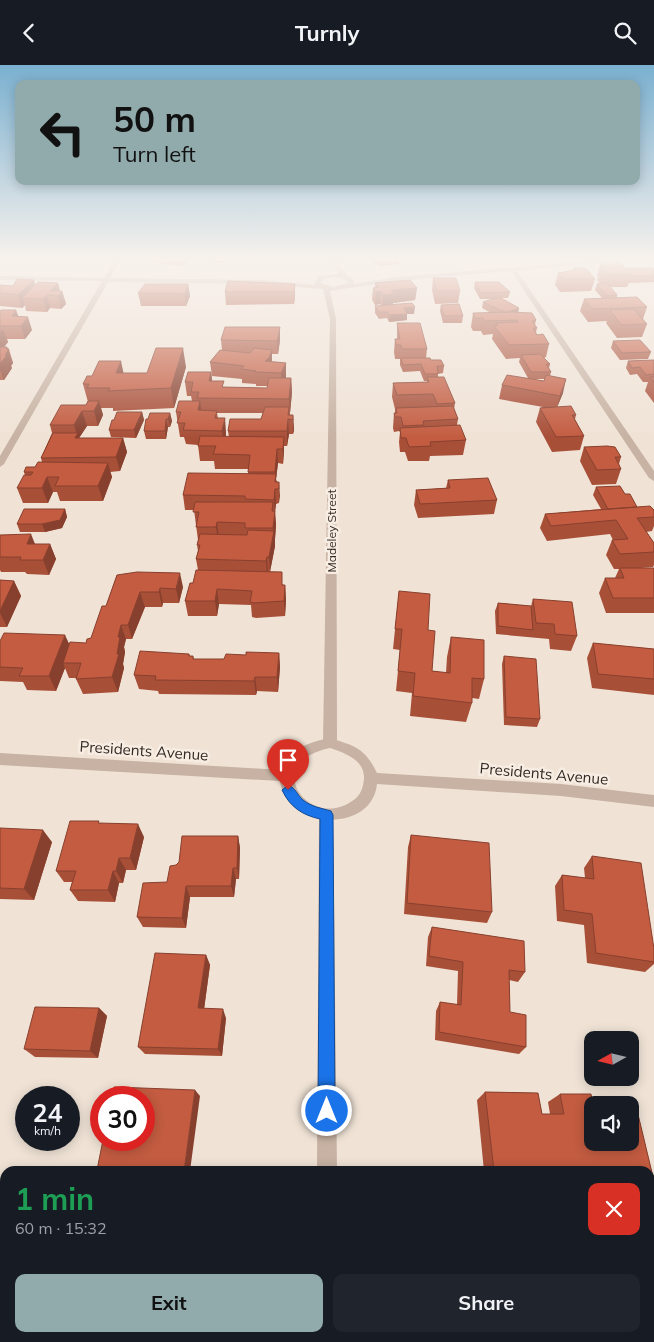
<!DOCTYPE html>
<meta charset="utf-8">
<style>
:root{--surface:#171b24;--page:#20242c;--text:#f1f3f6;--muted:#9ea1a6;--accent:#91aaac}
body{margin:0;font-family:Mulish,sans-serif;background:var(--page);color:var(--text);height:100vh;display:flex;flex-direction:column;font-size:19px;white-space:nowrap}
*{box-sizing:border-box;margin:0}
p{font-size:16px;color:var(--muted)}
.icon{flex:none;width:28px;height:28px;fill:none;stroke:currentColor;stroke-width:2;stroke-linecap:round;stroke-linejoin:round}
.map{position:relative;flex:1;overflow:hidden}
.drawer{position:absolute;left:0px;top:1101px;width:655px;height:176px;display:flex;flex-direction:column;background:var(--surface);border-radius:15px 15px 0 0;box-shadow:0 2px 12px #0003}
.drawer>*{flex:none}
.top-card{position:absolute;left:15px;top:15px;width:625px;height:105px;border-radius:10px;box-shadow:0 2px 12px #0003;background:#91aaac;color:#111;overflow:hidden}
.needle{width:32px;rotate:262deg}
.fabs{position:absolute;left:584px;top:966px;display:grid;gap:10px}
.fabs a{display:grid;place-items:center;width:55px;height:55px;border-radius:10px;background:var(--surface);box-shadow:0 2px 12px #0003;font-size:25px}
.speed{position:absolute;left:15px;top:1021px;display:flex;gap:10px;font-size:25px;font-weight:700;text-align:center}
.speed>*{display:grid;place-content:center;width:65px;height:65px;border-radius:50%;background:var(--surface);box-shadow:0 2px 12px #0003;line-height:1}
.speed small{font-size:12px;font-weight:400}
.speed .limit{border:8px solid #d22;background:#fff;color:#111}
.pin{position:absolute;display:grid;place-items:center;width:42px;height:42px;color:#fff;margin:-51px -21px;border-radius:50% 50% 50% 0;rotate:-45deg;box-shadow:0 0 5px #0007}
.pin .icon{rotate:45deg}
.me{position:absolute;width:55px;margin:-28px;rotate:0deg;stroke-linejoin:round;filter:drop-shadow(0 0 4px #0008)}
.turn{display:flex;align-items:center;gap:18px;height:105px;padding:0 15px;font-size:22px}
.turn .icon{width:65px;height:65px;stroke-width:2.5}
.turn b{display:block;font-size:35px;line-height:42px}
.round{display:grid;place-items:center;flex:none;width:52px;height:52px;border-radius:10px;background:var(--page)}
.summary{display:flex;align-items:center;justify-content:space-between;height:85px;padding:0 15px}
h1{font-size:30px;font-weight:700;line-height:38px;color:#1e9e55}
.primary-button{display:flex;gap:10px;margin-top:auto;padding:10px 15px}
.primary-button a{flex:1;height:58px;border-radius:10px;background:var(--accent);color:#111;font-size:20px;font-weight:700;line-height:58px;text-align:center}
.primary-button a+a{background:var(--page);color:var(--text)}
header{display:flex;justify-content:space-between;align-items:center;height:65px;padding:0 15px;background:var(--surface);font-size:22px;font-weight:700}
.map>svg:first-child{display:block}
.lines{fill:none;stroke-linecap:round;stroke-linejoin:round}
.minor{fill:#c7b2a3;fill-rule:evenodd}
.tertiary{fill:#c7b2a3;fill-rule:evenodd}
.wall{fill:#a84f38;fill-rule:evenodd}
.shaded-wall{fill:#88402e}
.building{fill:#c35c41;stroke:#88402e}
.route{fill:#1a73e8;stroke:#114b97}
.labels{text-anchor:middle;stroke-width:5;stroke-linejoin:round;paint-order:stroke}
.far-street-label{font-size:12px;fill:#322925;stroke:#f8ede2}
.street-label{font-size:15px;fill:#322925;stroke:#f8ede2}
</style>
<header><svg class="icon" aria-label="back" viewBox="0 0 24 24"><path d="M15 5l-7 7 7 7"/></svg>Turnly<svg class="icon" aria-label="search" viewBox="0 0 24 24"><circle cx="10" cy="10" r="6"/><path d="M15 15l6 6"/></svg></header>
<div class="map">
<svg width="654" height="1277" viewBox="0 0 654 1277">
<rect width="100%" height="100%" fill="#f0e3d6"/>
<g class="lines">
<!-- minor -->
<path class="minor" d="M 115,194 L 121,194 L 110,213 L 261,215 L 315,220 L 314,218 L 319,211 L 339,209 L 331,194 L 337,194 L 347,211 L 353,214 L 354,219 L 396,212 L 612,194 L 637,194 L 517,206 L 654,406 L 654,416 L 649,413 L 511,206 L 396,216 L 330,226 L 336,254 L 337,678 L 335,682 L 325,682 L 323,678 L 330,254 L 323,224 L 261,219 L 108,217 L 4,399 L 0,402 L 0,391 L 102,216 L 0,215 L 0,211 L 104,213 ZM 335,212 L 347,215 L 348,218 L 333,222 L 320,218 L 323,214 Z
M 326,744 L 331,746 L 333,750 L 337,1106 L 317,1106 L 319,750 L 321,746 Z
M 316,1272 L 338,1272 L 338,1277 L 316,1277 Z"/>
<!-- tertiary -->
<path class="tertiary" d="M 330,673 C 355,681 365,683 377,708 L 561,719 L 654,730 L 654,742 L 561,731 L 377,719 C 372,769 286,765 280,716 L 0,700 L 0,688 L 281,705 C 288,684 310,677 330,673 ZM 330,683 C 345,688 365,695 364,714 C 363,723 361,729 355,734 C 312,769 257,698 330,683 Z"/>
</g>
<!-- wall -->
<path class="wall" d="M 37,194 L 59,194 L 58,195 L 37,195 Z
M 150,194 L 190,194 L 182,201 L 150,197 Z
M 211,194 L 226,194 L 224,198 L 212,198 Z
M 371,194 L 399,194 L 399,199 L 379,201 L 373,197 Z
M 600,199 L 625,203 L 654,204 L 654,217 L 629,218 L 627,222 L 610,222 L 617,230 L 617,232 L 647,242 L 643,254 L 647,259 L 642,272 L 617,273 L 606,258 L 607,256 L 588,257 L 580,246 L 584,234 L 602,233 L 595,225 L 597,219 L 599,218 L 599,217 L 597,215 L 598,212 L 597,211 Z
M 573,203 L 595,214 L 591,226 L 560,227 L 555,220 L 558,208 L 573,205 Z
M 433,213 L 460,226 L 458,238 L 435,239 L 432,225 Z
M 34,215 L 35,220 L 58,218 L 60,226 L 62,226 L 66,239 L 61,244 L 50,243 L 47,247 L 26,246 L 25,240 L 22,243 L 0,241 L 0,220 L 13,221 Z
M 475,217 L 510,227 L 508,233 L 502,233 L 518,247 L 536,255 L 535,260 L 537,263 L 536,267 L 537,270 L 549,279 L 546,292 L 544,293 L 550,299 L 549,303 L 551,307 L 550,311 L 563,328 L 557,342 L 576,350 L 575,354 L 584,371 L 580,385 L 552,387 L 536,357 L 540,343 L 543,342 L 499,334 L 502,320 L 528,313 L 519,297 L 520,293 L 506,294 L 492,274 L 493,269 L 483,270 L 481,266 L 473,266 L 471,262 L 473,248 L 491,248 L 482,243 L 483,237 L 493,234 L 480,234 L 474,223 ZM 534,314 L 545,314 L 544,316 Z
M 375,218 L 417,223 L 415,235 L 393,238 L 393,240 L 414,249 L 407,249 L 407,255 L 389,257 L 387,253 L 379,254 L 375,248 L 375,241 L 381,241 L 380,239 L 375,240 L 372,235 L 373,223 L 375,223 Z
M 188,219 L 190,231 L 186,241 L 141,241 L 138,228 Z
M 295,219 L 295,231 L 294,239 L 226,240 L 225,227 Z
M 441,240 L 463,251 L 462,258 L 443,258 L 440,246 Z
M 18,251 L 32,265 L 25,274 L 7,274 L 8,277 L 4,282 L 9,284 L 13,298 L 11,301 L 12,303 L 4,315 L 0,315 L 0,261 Z
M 397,258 L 427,284 L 426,293 L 444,301 L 443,308 L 438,309 L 438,312 L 455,338 L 454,344 L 458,354 L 457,360 L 466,375 L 463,390 L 430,391 L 429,396 L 408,396 L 405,387 L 400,387 L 399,377 L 400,367 L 399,366 L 394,367 L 393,363 L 394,348 L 395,348 L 395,344 L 392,332 L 393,318 L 427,317 L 427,316 L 424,316 L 420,306 L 403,307 L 400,300 L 400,294 L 395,294 L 394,287 L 395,274 L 397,274 Z
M 221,275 L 280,275 L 278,289 L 272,289 L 272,297 L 286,298 L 286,313 L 291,313 L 292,327 L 290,348 L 290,350 L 293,350 L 294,365 L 293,369 L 289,369 L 287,381 L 284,381 L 283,399 L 278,398 L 276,414 L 277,417 L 279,417 L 279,438 L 276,439 L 275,447 L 276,460 L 275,474 L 275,481 L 270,506 L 283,520 L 285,520 L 286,535 L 285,551 L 256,553 L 252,552 L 251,540 L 219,539 L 217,551 L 188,551 L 185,536 L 198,505 L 196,494 L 198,486 L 197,480 L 198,475 L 194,445 L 185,445 L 183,430 L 248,409 L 248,404 L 215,404 L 214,396 L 200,396 L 198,380 L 186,379 L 184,372 L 180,372 L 176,347 L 192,336 L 191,331 L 187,331 L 185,317 L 211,307 L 212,316 L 224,322 L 267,323 L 268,321 L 256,321 L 256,319 L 242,318 L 242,314 L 212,311 L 210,297 L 222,285 ZM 217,348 L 263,348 L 261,354 L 228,366 L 229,372 L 226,372 L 226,367 L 218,353 Z
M 613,276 L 651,287 L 648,294 L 620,295 L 611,283 Z
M 654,295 L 654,338 L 645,326 L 648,317 L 643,317 L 637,309 L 630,310 L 626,303 L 628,296 Z
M 186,302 L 174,343 L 113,346 L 113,343 L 101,343 L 103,350 L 98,361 L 87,361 L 79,373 L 123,373 L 127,387 L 120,406 L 110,407 L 112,412 L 103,436 L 60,436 L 57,427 L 53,427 L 48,438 L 23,438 L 17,423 L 25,410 L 24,407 L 35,402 L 42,397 L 41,393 L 52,368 L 50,360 L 86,340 L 88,337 L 83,319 L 124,308 L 147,308 Z
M 142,347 L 144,355 L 136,373 L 111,372 L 109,365 L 114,355 Z
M 170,348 L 172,356 L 170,362 L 168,362 L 166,374 L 146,374 L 144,366 L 148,354 Z
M 584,382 L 621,392 L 619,399 L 621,404 L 616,419 L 592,420 L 580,396 Z
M 448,415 L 497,435 L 494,449 L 418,453 L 414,440 L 416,425 L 446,423 Z
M 596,422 L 625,429 L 637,442 L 654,445 L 654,461 L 652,466 L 646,467 L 654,478 L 654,500 L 653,502 L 641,503 L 654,503 L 654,548 L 606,548 L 599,528 L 605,513 L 615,513 L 619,504 L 614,504 L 606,490 L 612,475 L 613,475 L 610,469 L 547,476 L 540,463 L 545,449 L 601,444 L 593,430 Z
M 65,444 L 67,452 L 62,463 L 45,467 L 20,467 L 17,459 Z
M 0,470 L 35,479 L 50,479 L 56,494 L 49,510 L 27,509 L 25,507 L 1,507 L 0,505 Z
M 117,510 L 183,522 L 179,538 L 163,538 L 162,542 L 145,542 L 132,574 L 126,574 L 124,582 L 125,587 L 123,599 L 124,603 L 118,627 L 83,629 L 76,614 L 77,613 L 69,613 L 65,603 L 56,626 L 27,625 L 23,617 L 0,616 L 0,576 L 69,580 L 86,578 L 91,573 L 106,541 Z
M 0,515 L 14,516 L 21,531 L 7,562 L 0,562 Z
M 399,526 L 428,565 L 432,606 L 446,608 L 447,592 L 451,572 L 484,614 L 479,634 L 472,633 L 472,638 L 466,657 L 410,651 L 412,628 L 396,626 L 400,585 L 393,584 Z
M 533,534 L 577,571 L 571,586 L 550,584 L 549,574 L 496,569 L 495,546 L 498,538 L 531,541 Z
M 593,578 L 654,584 L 654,630 L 592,623 L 587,593 Z
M 279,588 L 280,602 L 278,627 L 257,626 L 256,630 L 159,629 L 158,626 L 139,624 L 134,610 L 189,589 L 190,591 L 193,591 L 194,594 L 224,594 L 246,590 Z
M 504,591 L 540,654 L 537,662 L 504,660 L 502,599 Z
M 100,758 L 144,772 L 136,805 L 126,805 L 123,818 L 119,818 L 115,837 L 78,836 L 70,825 L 72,817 L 64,817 L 56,806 Z
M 0,763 L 52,777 L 34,835 L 0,834 Z
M 411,770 L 492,847 L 487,858 L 404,849 L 408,782 Z
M 238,771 L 240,783 L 239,814 L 236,814 L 234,832 L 190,832 L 186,863 L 143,862 L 137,852 L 167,817 Z
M 592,791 L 654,884 L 654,899 L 645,907 L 587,898 L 584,860 L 557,856 L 555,821 L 562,810 L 585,813 L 584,803 Z
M 432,862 L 525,907 L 518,917 L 509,915 L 510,947 L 526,982 L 519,989 L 435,975 L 436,946 L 440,937 L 457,940 L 458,906 L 426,901 L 428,872 Z
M 206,890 L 210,900 L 204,944 L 226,953 L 222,991 L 145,989 L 138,982 Z
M 99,943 L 107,951 L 98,993 L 35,992 L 24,984 Z
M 485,1027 L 538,1028 L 542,1049 L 550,1049 L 548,1037 L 560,1029 L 591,1029 L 593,1040 L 592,1078 L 630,1078 L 630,1041 L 636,1041 L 654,1116 L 654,1122 L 650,1123 L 650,1106 L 484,1106 L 477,1035 Z
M 482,1272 L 617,1272 L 618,1277 L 482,1277 Z"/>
<!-- shaded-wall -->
<path class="shaded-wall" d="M 181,194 L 190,194 L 182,201 Z
M 379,194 L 399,194 L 399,199 L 379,201 Z
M 411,194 L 431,194 L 411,196 Z
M 34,215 L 37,227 L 22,233 L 25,240 L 22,243 L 18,230 Z
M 58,218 L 60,228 L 62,226 L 66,239 L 61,244 L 58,231 L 50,226 Z
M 188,219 L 190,231 L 186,241 L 185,229 Z
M 295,219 L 295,231 L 294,239 L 294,227 Z
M 417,223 L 415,235 L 393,238 L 393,241 L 382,242 L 383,230 L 391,225 Z
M 381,226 L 380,239 L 375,240 L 376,227 Z
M 47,230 L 50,243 L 47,247 L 43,234 Z
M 415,242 L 414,249 L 407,249 L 407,255 L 389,257 L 390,250 L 404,243 Z
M 519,243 L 518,250 L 506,248 Z
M 16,245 L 21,258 L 12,251 Z
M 28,252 L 32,265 L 25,274 L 21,261 Z
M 280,262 L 280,275 L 278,289 L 277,276 Z
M 3,264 L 8,277 L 0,287 L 0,267 Z
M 7,282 L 13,298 L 11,301 L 12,303 L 4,315 L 0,305 L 0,299 L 6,284 Z
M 183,283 L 186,302 L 174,343 L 171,323 Z
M 272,285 L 272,298 L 265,296 Z
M 121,296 L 125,315 L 116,308 Z
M 286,298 L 286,312 L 281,321 L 281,308 Z
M 211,307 L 213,321 L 209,316 Z
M 291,313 L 292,327 L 290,348 L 289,334 Z
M 566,314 L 563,328 L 556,345 L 560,331 Z
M 99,336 L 103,350 L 98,361 L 94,346 Z
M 200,336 L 202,350 L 198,345 Z
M 82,346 L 87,361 L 79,373 L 75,373 L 77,370 L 74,360 Z
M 142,347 L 144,355 L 136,373 L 134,365 Z
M 170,348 L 172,356 L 170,362 L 168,354 Z
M 293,350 L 294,365 L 293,369 Z
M 225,353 L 226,367 L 224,380 L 222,366 Z
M 166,354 L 168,362 L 166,374 L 165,366 Z
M 288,354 L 289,369 L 287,381 L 287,366 Z
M 284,372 L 284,387 L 283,399 L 283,384 Z
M 123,373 L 127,387 L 120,406 L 116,392 Z
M 277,384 L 278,398 L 276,414 L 277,424 L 276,424 L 275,407 Z
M 108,398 L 112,412 L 103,436 L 98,421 Z
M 47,412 L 53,427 L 48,438 L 42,423 Z
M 279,417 L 280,431 L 279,438 Z
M 275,424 L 276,439 L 275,447 L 276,460 L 275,474 L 275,481 L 270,507 L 269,492 L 274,468 L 273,463 L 275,449 L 274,435 Z
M 65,444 L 67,452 L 62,463 L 45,467 L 42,459 Z
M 217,457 L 219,472 L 218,477 L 216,462 Z
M 31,469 L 37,484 L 27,479 Z
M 50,479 L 56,494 L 49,510 L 43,495 Z
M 267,492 L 268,507 L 267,511 L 266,496 Z
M 180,508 L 183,522 L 179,538 L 176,524 Z
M 14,516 L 21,531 L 7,562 L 0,548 L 0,546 Z
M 285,520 L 286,535 L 285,551 L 284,536 Z
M 160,523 L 163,538 L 162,542 L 159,527 Z
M 217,524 L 219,539 L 217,551 L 215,536 Z
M 140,527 L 145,542 L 132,574 L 128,560 Z
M 121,560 L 126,574 L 124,582 L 125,587 L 123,599 L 124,603 L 118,627 L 112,612 L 117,589 L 118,572 Z
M 65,570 L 72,585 L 63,598 L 65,603 L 56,626 L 49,611 Z
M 279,588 L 280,602 L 278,627 L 277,612 Z
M 255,612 L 257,626 L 256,630 L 254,616 Z
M 138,759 L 144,772 L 136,805 L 130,793 Z
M 43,765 L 52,777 L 34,835 L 24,824 Z
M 238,771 L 240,783 L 239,814 L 237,803 Z
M 119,793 L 126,805 L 123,818 L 116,806 Z
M 233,803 L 236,814 L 234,832 L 231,821 Z
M 113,806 L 119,818 L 115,837 L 108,825 Z
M 186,821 L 190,832 L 186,863 L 182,853 Z
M 206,890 L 210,900 L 203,952 L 198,943 Z
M 99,943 L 107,951 L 98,993 L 90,986 Z
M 223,944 L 226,953 L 222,991 L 218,984 Z
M 195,1025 L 200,1031 L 190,1106 L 184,1106 Z
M 118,1272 L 130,1272 L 129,1277 L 117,1277 Z"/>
<!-- building -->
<path class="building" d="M 620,197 L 631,210 L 605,210 L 602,207 L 604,207 L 601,203 L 604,203 L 600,199 Z
M 573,203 L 586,203 L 595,214 L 563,214 L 558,208 L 575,205 Z
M 625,203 L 653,203 L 654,211 L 631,211 L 631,210 Z
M 433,213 L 456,213 L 460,226 L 437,226 Z
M 17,214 L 34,215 L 18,230 L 0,228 L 0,220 L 13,221 Z
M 410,215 L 417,223 L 391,225 L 394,229 L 383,230 L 381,226 L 376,227 L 373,223 L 379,222 L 375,218 Z
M 228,216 L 295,219 L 294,227 L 225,227 Z
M 38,217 L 58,218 L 50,226 L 62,226 L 58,231 L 47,230 L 43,234 L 22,233 Z
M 475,217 L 499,217 L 510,227 L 481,228 Z
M 607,218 L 617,230 L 607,231 L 597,219 Z
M 145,219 L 188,219 L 185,229 L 138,228 Z
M 499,232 L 519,243 L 508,247 L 504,247 L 483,237 Z
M 637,232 L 647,242 L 592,244 L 584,234 Z
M 412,238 L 415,242 L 404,243 L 407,249 L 390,250 L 387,247 L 379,247 L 375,241 Z
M 459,239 L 463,251 L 444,251 L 441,240 Z
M 633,244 L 647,259 L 621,260 L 610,245 Z
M 1,245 L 16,245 L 12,251 L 28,252 L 21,261 L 0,261 L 0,247 Z
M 512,247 L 532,248 L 536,255 L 532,256 L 537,263 L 533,263 L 537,270 L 543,269 L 549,279 L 509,280 L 494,261 L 498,260 L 496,258 L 518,257 L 517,255 L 485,256 L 483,253 L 475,253 L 473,248 Z
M 397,258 L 420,258 L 427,284 L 402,284 L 401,280 L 396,280 L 395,274 L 400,274 Z
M 225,262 L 280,262 L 277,276 L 221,275 Z
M 640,275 L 651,287 L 622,288 L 613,276 Z
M 0,282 L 7,282 L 6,284 L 9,284 L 5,290 L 7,290 L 0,299 Z
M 156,283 L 183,283 L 171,323 L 108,326 L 110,323 L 87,323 L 89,319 L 83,319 L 87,311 L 92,311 L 99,296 L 121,296 L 116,308 L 147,308 Z
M 254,283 L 272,285 L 269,293 L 265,296 L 286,298 L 281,308 L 255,307 L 256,306 L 241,304 L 244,301 L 210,297 L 220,285 L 250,288 Z
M 540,289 L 550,299 L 546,299 L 551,307 L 531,307 L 521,290 Z
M 401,293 L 430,293 L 431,295 L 441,295 L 444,301 L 437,301 L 438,309 L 425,309 L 421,299 L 403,300 Z
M 654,295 L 654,309 L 646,310 L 640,302 L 632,303 L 628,296 Z
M 188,307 L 211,307 L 209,316 L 224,316 L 222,322 L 267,323 L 269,313 L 291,313 L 289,334 L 197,333 L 199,327 L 191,327 L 193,317 L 185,317 Z
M 507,310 L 544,316 L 546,310 L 566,314 L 560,331 L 502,320 Z
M 427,312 L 444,312 L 455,338 L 437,339 L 433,329 L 397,330 L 393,318 L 429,317 Z
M 650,312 L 654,312 L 654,318 Z
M 88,336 L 99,336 L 94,346 L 82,346 L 74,360 L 50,360 L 61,340 L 86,340 Z
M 179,336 L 200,336 L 198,345 L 217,346 L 215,353 L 225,353 L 222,366 L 183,365 L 185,358 L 177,358 L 181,347 L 176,347 Z
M 453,341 L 458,354 L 423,356 L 424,360 L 403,361 L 401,352 L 395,352 L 394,348 L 397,348 L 396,343 Z
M 571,341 L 576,350 L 572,350 L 584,371 L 556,372 L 540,343 Z
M 265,342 L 289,342 L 288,350 L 293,350 L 293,355 L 288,354 L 287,366 L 228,366 L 230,354 L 261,354 Z
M 117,347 L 142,347 L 134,365 L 109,365 L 112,355 L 114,355 Z
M 150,348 L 170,348 L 168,354 L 166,354 L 165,366 L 144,366 L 146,354 L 148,354 Z
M 460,360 L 466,375 L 430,377 L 431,381 L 409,382 L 406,373 L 401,373 L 400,363 Z
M 53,368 L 78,368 L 75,373 L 123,373 L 116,392 L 41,393 Z
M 200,371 L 284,372 L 283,384 L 277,384 L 275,407 L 248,407 L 250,390 L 213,389 L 216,381 L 198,381 Z
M 607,381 L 615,382 L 621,392 L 615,392 L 621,404 L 597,405 L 584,382 Z
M 38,397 L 108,398 L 98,421 L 55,421 L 59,412 L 47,412 L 42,423 L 17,423 L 24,410 L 31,410 L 33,407 L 24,407 L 26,402 L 35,402 Z
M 188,408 L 276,409 L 275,417 L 279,417 L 279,424 L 275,424 L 274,435 L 245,434 L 245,431 L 183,430 Z
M 488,413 L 497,435 L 420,439 L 416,425 L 450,423 L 448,415 Z
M 620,421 L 625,429 L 630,429 L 637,442 L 608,444 L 596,422 Z
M 195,437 L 273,437 L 272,446 L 275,446 L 273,463 L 245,463 L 245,458 L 217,457 L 216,462 L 196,462 L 199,447 L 193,447 Z
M 650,441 L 654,445 L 654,452 L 637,453 L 654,478 L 654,487 L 620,489 L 612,475 L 628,474 L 616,455 L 551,461 L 545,449 Z
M 24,444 L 65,444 L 60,455 L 42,459 L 17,459 Z
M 248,465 L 274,466 L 269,492 L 267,492 L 266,496 L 196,494 L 200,480 L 197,480 L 200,469 L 247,470 Z
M 31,469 L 27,479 L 50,479 L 43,495 L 20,495 L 21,492 L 0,492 L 0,470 Z
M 620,503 L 654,503 L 654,533 L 613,533 L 605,513 L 624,513 Z
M 196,505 L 282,507 L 282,520 L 285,520 L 284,536 L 254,538 L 250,537 L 252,526 L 217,524 L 215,536 L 185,536 L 190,518 L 193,518 Z
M 137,507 L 180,508 L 176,524 L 160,523 L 159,527 L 140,527 L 128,560 L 121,560 L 118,572 L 120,572 L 117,589 L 119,589 L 112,612 L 76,614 L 81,598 L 63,598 L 70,577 L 86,578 L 87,574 L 91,573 L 102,541 L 106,541 L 117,510 Z
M 0,515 L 14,516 L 0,546 Z
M 399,526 L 430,529 L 428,565 L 435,566 L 432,606 L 450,608 L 451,572 L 484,575 L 484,614 L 472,613 L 472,638 L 413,631 L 415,608 L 398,606 L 402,564 L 395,564 Z
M 533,534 L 572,537 L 577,571 L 555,569 L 554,559 L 536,558 Z
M 498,538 L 531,541 L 533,565 L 498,561 Z
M 4,568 L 65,570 L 49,611 L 19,611 L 23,603 L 0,602 L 0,576 Z
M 593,578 L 654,584 L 654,614 L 598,609 Z
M 140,586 L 189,589 L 189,591 L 193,591 L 193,594 L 224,594 L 226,589 L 246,590 L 246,587 L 279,588 L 277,612 L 255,612 L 254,616 L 155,615 L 156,611 L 134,610 Z
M 504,591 L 536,594 L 540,654 L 506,652 Z
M 70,756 L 99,756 L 98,758 L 138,759 L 130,793 L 119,793 L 116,806 L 113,806 L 108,825 L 70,825 L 76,806 L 56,806 Z
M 0,763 L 43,765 L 24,824 L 0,823 Z
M 411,770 L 489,778 L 492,847 L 407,838 Z
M 182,771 L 238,771 L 237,803 L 233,803 L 231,821 L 186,821 L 182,853 L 137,852 L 143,818 L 167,817 L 170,801 L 176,800 L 179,797 Z
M 592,791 L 641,798 L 654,884 L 654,897 L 596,888 L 592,849 L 564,845 L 562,810 L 594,814 Z
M 432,862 L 524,876 L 525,907 L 509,905 L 510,947 L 526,950 L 526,982 L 439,967 L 440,937 L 461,940 L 463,897 L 429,891 Z
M 155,888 L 206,890 L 198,943 L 223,944 L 218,984 L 138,982 Z
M 35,942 L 99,943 L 90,986 L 24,984 Z
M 114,1022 L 195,1025 L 184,1106 L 123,1106 L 97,1105 L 103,1075 L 144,1075 L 144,1032 L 112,1032 Z
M 485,1027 L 538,1028 L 542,1049 L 564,1049 L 560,1029 L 591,1029 L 593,1040 L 592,1078 L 630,1078 L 630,1041 L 636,1041 L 654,1116 L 654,1122 L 650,1122 L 650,1106 L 494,1106 Z
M 35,1272 L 118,1272 L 117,1277 L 34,1277 Z
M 488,1272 L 617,1272 L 618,1277 L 489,1277 Z"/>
<!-- sky -->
<linearGradient id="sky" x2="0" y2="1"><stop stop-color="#7ab0d0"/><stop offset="0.52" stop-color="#f8f2ed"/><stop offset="1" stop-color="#f8f2ed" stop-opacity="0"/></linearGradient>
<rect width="654" height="373" fill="url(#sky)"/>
<!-- route -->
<path class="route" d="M 288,720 C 296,723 297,730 303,735 C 312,742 321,743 331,746 L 333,750 L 335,1046 L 333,1052 L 327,1055 L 321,1052 L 318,1046 L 320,754 C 302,750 290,742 282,725 Z"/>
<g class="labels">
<!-- far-street labels -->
<g class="far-street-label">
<text transform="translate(332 466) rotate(-90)" y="4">Madeley Street</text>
</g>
<!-- street labels -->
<g class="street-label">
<text transform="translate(144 686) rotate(4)" y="5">Presidents Avenue</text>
<text transform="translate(544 709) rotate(5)" y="5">Presidents Avenue</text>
</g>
</g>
</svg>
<div class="fabs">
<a><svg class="needle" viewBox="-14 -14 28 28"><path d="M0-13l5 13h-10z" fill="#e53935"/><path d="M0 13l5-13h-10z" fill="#9ea1a6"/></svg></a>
<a><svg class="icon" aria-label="sound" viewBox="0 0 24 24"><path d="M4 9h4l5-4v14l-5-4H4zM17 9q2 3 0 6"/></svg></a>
</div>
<div class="speed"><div>24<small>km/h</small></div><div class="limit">30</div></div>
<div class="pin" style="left:288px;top:725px;background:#d93025"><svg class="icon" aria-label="arrive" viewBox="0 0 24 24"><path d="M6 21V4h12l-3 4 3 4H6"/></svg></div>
<svg class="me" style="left:327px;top:1046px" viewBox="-20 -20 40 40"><circle r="17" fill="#1a73e8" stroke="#fff" stroke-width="3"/><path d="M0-11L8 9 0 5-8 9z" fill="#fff"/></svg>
<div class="top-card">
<div class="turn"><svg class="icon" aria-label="left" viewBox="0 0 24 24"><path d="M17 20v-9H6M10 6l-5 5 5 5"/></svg><div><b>50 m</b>Turn left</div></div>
</div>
<section class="drawer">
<div class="summary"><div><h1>1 min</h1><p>60 m · 15:32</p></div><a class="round" style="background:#d93025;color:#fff"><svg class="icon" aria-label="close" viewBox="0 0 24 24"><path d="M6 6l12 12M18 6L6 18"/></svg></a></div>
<div class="primary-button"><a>Exit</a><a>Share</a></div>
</section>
</div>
